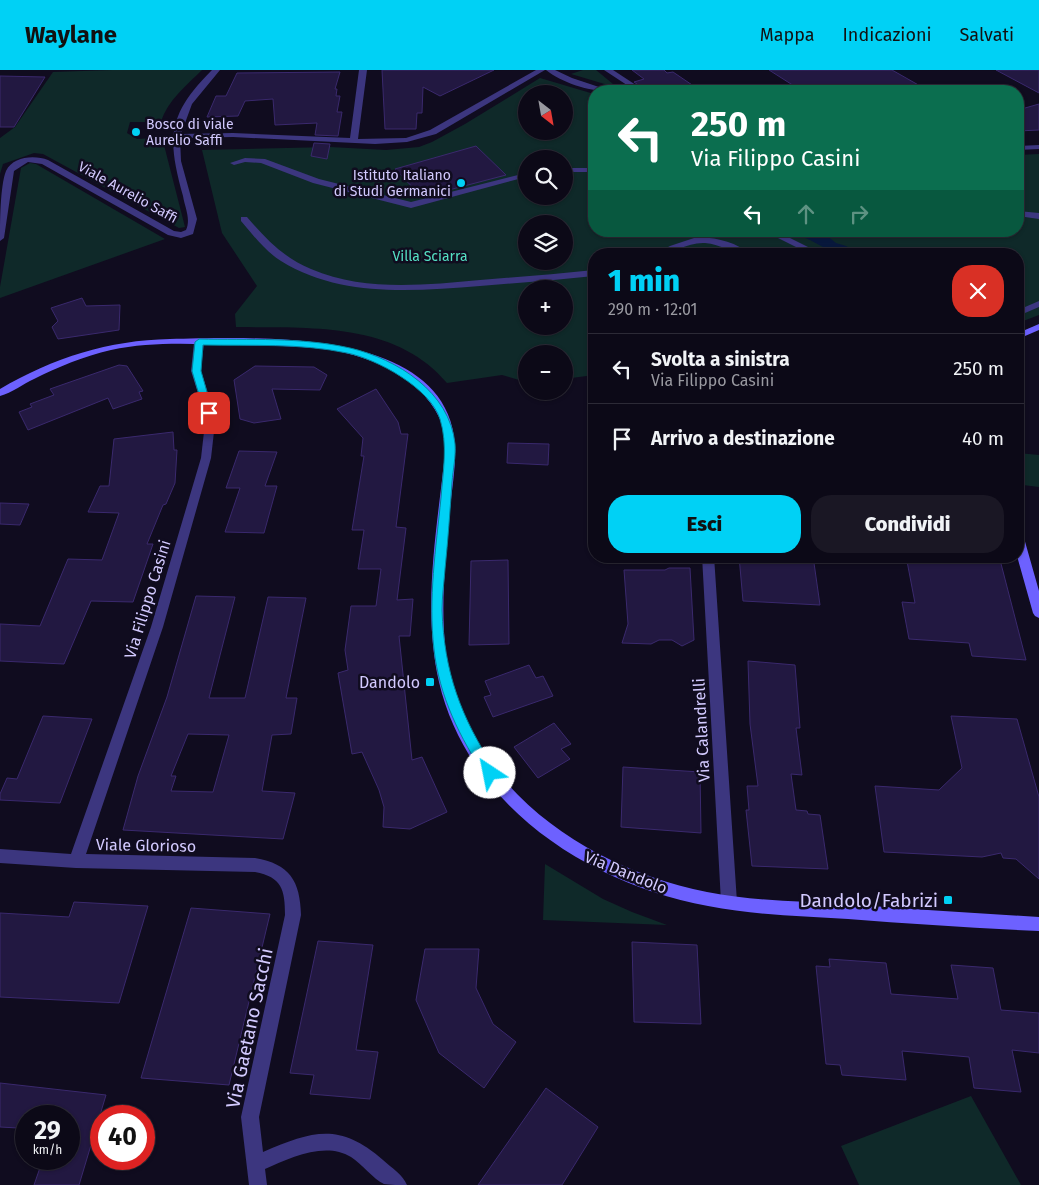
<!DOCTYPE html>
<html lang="it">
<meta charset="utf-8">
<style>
:root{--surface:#0c0917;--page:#1a1724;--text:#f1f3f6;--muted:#9a9aa1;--line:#2c2a36;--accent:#00d1f5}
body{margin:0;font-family:"Fira Sans",sans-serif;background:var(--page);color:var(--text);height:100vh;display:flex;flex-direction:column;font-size:19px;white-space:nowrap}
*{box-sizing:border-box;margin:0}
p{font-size:16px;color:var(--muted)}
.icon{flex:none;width:28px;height:28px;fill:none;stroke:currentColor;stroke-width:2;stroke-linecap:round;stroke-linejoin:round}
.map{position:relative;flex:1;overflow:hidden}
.details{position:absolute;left:588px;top:178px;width:436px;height:315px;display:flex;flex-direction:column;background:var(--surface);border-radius:20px;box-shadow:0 1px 4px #0004,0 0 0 1px var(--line)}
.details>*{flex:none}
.top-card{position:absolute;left:588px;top:15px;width:436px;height:152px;border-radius:20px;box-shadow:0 1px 4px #0004,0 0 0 1px var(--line);background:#0b6e4f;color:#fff;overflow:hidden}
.needle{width:32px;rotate:149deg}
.buttons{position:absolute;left:518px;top:15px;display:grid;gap:10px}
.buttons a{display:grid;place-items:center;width:55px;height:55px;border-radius:50%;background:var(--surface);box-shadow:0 1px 4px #0004,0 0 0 1px var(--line);font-size:25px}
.speed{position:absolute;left:15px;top:1035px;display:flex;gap:10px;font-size:25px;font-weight:700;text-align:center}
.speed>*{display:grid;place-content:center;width:65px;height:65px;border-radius:50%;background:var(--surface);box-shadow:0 1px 4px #0004,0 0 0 1px var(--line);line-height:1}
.speed small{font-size:12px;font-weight:400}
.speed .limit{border:8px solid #d22;background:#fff;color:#111}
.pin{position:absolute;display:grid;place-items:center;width:42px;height:42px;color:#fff;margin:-21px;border-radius:10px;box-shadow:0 2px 8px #0006}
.me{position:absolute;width:55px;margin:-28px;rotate:326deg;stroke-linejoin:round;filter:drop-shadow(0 0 4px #0008)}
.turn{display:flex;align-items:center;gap:18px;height:105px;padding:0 20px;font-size:22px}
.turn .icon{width:65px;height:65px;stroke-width:2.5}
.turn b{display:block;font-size:35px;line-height:42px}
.lanes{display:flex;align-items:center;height:48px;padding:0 20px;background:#0003;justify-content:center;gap:25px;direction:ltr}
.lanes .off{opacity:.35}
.round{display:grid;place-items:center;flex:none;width:52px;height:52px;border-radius:20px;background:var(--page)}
.overview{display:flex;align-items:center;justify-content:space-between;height:85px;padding:0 20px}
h1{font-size:30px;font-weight:800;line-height:38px;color:var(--accent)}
.action{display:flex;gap:10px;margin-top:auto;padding:10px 20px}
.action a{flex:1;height:58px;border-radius:20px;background:var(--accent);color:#111;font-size:20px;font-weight:800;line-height:58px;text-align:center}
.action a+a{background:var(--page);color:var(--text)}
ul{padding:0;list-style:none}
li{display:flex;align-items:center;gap:15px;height:70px;padding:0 20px;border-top:1px solid var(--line)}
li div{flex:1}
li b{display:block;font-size:19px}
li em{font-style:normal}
header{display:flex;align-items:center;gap:30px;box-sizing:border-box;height:70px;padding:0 25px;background:var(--accent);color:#111}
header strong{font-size:24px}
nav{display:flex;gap:28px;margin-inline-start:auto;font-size:18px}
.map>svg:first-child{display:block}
.green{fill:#0f2929;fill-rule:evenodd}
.water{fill:#08183c}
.building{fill:#221841;stroke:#3a296d;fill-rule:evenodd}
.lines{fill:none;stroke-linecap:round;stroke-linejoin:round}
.street{fill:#3c367f;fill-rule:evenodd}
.secondary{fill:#6d61ff;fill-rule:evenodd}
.route{fill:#00d1f5;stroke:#00889f}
.poi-dot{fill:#00d1f5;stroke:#100c1f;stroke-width:2}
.labels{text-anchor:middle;stroke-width:5;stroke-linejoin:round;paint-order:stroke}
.far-poi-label{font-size:14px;fill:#d3caff;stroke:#100c1f;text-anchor:start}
.far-street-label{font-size:14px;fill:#d3caff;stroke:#100c1f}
.far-park-label{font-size:14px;fill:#55e0c4;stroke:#100c1f}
.street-label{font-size:16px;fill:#d3caff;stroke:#100c1f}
.poi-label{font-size:16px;fill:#d3caff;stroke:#100c1f;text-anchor:end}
.near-poi-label{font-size:19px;fill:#d3caff;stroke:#100c1f;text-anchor:end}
.near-street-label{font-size:19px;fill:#d3caff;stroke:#100c1f}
</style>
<header>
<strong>Waylane</strong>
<nav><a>Mappa</a><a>Indicazioni</a><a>Salvati</a></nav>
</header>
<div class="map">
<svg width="1039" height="1115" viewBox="0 0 1039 1115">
<rect width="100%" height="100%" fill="#100c1f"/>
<!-- green -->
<path class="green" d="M 112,0 L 202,0 C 186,16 168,30 161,52 L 130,52 L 127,63 L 137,69 L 156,68 L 156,74 L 164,75 L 185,157 L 179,158 L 43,84 L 34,83 L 3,94 L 0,104 L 0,68 L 15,57 L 53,2 Z
M 583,0 L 596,0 L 613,14 L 608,15 L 571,4 Z
M 540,8 L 594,24 L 594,161 L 1018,161 L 1018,85 L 1039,84 L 1039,245 L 1018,253 L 1018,184 L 594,184 L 594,305 L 564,309 L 564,284 L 526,284 L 526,312 L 502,305 L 447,313 C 395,251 309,258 236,257 L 235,244 L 257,216 L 222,163 L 202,80 L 330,77 L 386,80 L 419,77 L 432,72 L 465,54 ZM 526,24 L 564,24 L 564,61 L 526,61 ZM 526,89 L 564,89 L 564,126 L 526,126 ZM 526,154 L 564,154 L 564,191 L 526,191 ZM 526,219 L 564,219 L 564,256 L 526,256 Z
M 30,93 L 36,94 L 165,169 L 0,228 L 0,217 L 21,98 Z
M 1018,383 L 1039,385 L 1039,417 L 1023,415 L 1018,395 Z
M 545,794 L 603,829 L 632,842 L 667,855 L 543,850 Z
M 971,1026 L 1021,1115 L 859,1115 L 841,1076 Z"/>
<!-- water -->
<path class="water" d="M 792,161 L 821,161 L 836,173 L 846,176 L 858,183 C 838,187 827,179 810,170 C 804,167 797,166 791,163 Z"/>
<!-- building -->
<path class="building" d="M 382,0 L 494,0 L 440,26 L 423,17 L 422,43 L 417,43 L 416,59 L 385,59 Z
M 632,0 L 664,0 L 667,3 L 673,2 L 701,21 L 647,21 L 634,12 L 644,9 Z
M 769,0 L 892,0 L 929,21 L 802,21 Z
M 996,0 L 1039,0 L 1039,23 Z
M 340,2 L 335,19 L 337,19 L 336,26 L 340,26 L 337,42 L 342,42 L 338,66 L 315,65 L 317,53 L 275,55 L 273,29 L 245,31 L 238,46 L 207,47 L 216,26 L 226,26 L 237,3 Z
M 0,6 L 45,7 L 14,57 L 0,57 Z
M 1039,34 L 1039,60 L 1018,61 L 1018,40 Z
M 314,73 L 330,74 L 327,89 L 311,86 Z
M 476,76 L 506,105 L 422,127 L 395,99 Z
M 82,228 L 86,236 L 120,235 L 119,260 L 58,269 L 52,257 L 58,251 L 51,238 Z
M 119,295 L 127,296 L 143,321 L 139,322 L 142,329 L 113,339 L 108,328 L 28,360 L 19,342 L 32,337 L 30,334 L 54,325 L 50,319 Z
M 255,296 L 314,297 L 327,305 L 320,320 L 272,319 L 281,349 L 254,353 L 240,349 L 234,310 Z
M 376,319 L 398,352 L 401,364 L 408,364 L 396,457 L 406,458 L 397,530 L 413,529 L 410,566 L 399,566 L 412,690 L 422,687 L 447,742 L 410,759 L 383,757 L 384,737 L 379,720 L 362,682 L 352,684 L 338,603 L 348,600 L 345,580 L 351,536 L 376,536 L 381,499 L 358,499 L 364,460 L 352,460 L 364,386 L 361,386 L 363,368 L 337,339 Z
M 173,362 L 174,380 L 177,380 L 175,413 L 166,434 L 163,435 L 147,474 L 153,474 L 133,532 L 91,531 L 64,594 L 0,591 L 0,554 L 40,556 L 68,489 L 102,490 L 119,443 L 88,442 L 100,416 L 109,416 L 114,369 Z
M 508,373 L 549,374 L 548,395 L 507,393 Z
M 239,381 L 277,382 L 265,416 L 277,416 L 264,463 L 225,462 L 240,418 L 226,418 Z
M 0,433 L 29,434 L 20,455 L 0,454 Z
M 739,486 L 813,486 L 820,535 L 743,531 Z
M 906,486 L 999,486 L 1026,590 L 972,586 L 969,573 L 909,569 L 902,532 L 915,533 Z
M 508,490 L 509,574 L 469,575 L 471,491 Z
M 669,498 L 690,498 L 694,570 L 682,576 L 672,570 L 659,570 L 651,574 L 622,573 L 628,554 L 624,500 L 665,500 Z
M 196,526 L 235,527 L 209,628 L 245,628 L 268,527 L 306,528 L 286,628 L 297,628 L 291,664 L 272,665 L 262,721 L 295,723 L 283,769 L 123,760 L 138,706 L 167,627 ZM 188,664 L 229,665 L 213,722 L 171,721 L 176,706 L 171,706 Z
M 748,591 L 795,595 L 800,658 L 796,658 L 802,705 L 791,704 L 796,740 L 807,741 L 808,744 L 820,745 L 828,799 L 752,796 L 746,740 L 749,740 L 747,716 L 758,716 L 750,654 Z
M 529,595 L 536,608 L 543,606 L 553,626 L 493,647 L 484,627 L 491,625 L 485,611 Z
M 43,646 L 92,649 L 60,733 L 0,730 L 0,724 L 7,708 L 17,709 Z
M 951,646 L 1017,649 L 1039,727 L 1039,809 L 1016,789 L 1003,788 L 1001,783 L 982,787 L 884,782 L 875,716 L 939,720 L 962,698 Z
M 554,653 L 571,674 L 561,679 L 570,689 L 538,708 L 514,677 Z
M 623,697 L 700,702 L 701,763 L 621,757 Z
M 74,832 L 148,836 L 119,933 L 0,927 L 0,843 L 69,847 Z
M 191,838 L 270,844 L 229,1015 L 141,1008 Z
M 318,871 L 373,875 L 356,980 L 378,982 L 370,1029 L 310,1024 L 314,1005 L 290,1003 Z
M 632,872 L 697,875 L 701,954 L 634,952 Z
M 425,879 L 479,879 L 476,918 L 493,954 L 516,972 L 484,1018 L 439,983 L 416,930 Z
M 829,889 L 886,893 L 891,924 L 958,929 L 951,895 L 993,898 L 1001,940 L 1039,943 L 1039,983 L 1012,980 L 1021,1022 L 974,1018 L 969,987 L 902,981 L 906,1010 L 842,1005 L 840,995 L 826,994 L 816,896 L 830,897 Z
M 0,1013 L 106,1025 L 79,1115 L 34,1115 L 43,1089 L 69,1089 L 69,1046 L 26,1046 L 26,1052 L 20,1052 L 18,1058 L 0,1057 Z
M 546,1018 L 598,1057 L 562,1115 L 478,1115 Z"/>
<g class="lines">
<!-- street -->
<path class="street" d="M 212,0 L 220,0 L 192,34 L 181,64 L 233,63 L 350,68 L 359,0 L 367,0 L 358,69 L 406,68 L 430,60 L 536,0 L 545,0 L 436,64 L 407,72 L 375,74 L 233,67 L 180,68 L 181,91 L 197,149 L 193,164 L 181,168 L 168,165 L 42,94 L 28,92 L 14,101 L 4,168 L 0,171 C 0,154 0,116 6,101 C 13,86 35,85 48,90 L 174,161 L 181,162 L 186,160 C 191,149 185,138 183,126 C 167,68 167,45 212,0 Z
M 546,0 L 555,0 L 572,8 L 611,21 C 591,22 562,13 546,0 Z
M 604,0 L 613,0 L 645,21 L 636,21 Z
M 1039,75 L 1039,79 L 1018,80 L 1018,76 Z
M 245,88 L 265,89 L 319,109 L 411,132 L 526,103 L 526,107 L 411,138 L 313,113 L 261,93 L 245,92 L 234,95 L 230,93 Z
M 564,98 L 594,98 L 594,102 L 564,102 Z
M 1018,141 L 1039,143 L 1039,149 L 1018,146 Z
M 241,147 L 247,147 C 266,169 284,188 311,199 C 365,222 424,215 480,210 C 518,207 556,204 594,200 L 594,206 C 556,210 518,213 480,216 C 413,221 341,228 281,191 C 265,181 253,165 241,151 Z
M 764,161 L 776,161 L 822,184 L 810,184 Z
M 694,168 C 712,166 736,172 750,184 C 732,184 721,174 705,173 C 687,172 674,184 655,184 L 670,176 Z
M 1039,231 L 1039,237 L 1018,246 L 1018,240 Z
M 199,269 L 204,272 L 201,301 L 212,336 L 215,353 L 211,388 L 163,557 L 86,784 L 255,788 C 290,794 300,811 301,845 L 259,1047 L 263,1082 C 313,1061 339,1052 383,1090 C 392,1098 403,1105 407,1115 C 401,1115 389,1115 384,1114 C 373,1109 362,1094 351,1087 C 325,1071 290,1088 265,1099 L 267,1115 L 249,1115 L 241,1047 L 285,845 C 285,820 282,807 255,802 L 76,798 L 0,793 L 0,779 L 71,784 L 151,557 L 201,388 L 205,353 L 202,336 L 191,301 L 194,272 Z
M 702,486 L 714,486 L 737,832 L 734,837 L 729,839 L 724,837 L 721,832 Z"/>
<!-- secondary -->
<path class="secondary" d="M 1039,254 L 1039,260 L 1018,269 L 1018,263 Z
M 170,269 C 254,268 446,255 455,374 C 456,396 452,418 450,439 C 445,496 437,557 452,614 C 484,729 596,800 707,822 C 752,831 799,831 845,834 C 910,839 974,843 1039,847 L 1039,861 C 975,858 911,854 848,849 C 801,846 754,845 708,836 C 589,814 468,736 439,612 C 422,538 437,459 445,384 C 445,372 444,358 439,347 C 420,307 371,286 330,280 C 299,275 267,276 236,275 C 195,274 152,271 111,280 C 84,286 58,297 34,309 C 23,314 12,323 0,326 L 0,319 C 53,288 109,270 170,269 Z
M 1018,464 L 1024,468 L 1039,521 L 1039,548 L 1035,546 L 1033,543 L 1017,486 Z"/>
</g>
<!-- route -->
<path class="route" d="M 199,269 C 249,270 301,267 350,278 C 397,289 450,322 455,374 C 456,386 453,400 452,412 C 450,441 448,470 445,499 C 444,512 442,527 442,540 C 444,602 461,648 495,699 L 497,703 L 495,707 L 490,709 L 486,707 C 460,668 439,626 434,579 C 428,529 436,478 441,428 C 443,401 448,375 440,349 C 430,318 377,289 347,283 C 300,273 251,276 203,275 L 201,301 L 213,343 L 212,345 L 205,345 L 192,301 L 195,272 Z"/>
<!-- markers -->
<g class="poi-dot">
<circle cx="136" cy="62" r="5"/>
<circle cx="461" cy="113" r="5"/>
<rect x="425" y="607" width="10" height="10" rx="2.5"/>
<rect x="943" y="825" width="10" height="10" rx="2.5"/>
</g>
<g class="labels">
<!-- far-poi labels -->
<g class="far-poi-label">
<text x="146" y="59">Bosco di viale<tspan x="146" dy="16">Aurelio Saffi</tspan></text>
<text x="451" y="110" text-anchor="end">Istituto Italiano<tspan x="451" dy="16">di Studi Germanici</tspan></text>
</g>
<!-- far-street labels -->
<g class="far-street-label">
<text transform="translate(128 122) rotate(29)" y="5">Viale Aurelio Saffi</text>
</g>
<!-- far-park labels -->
<g class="far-park-label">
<text x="430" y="191">Villa Sciarra</text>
</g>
<!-- street labels -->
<g class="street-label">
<text transform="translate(147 529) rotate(-73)" y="6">Via Filippo Casini</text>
<text transform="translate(701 660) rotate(-93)" y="6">Via Calandrelli</text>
<text transform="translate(146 775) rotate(1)" y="6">Viale Glorioso</text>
<text transform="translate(626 802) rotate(22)" y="6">Via Dandolo</text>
</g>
<!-- poi labels -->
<g class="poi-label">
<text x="420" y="618">Dandolo</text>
</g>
<!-- near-poi labels -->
<g class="near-poi-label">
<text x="938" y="837">Dandolo/Fabrizi</text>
</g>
<!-- near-street labels -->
<g class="near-street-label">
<text transform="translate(249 958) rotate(-78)" y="7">Via Gaetano Sacchi</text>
</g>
</g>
</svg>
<div class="buttons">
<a><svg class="needle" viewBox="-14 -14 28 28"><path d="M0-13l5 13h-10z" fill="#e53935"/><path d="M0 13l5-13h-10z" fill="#9a9aa1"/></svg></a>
<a><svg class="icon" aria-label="search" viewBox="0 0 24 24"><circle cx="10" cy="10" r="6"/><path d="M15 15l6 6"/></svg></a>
<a><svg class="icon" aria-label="layers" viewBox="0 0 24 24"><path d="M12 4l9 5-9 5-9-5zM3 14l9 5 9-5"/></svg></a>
<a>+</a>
<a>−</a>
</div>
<div class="speed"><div>29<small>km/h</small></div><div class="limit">40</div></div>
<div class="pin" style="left:209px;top:343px;background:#d93025"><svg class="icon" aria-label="arrive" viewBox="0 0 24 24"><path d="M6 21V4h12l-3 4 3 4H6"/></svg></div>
<svg class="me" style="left:490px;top:703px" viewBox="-20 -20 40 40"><circle r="19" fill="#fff"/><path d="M0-13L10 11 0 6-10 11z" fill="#00d1f5"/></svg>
<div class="top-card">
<div class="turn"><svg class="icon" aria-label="left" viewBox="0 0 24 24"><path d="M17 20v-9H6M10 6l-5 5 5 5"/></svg><div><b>250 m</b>Via Filippo Casini</div></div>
<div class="lanes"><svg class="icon" aria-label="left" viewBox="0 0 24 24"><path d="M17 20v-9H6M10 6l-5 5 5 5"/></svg><svg class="icon off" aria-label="ahead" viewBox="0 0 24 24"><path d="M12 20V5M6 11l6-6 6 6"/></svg><svg class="icon off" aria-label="right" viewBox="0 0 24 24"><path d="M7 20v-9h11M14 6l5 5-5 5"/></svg></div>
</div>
<section class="details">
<div class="overview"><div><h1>1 min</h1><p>290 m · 12:01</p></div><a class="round" style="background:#d93025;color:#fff"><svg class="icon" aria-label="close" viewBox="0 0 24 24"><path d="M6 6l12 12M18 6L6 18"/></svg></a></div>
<ul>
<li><svg class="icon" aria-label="left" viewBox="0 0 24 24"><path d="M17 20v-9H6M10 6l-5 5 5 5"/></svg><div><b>Svolta a sinistra</b><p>Via Filippo Casini</p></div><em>250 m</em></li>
<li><svg class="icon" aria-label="arrive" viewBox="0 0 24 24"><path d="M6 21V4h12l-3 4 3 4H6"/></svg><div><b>Arrivo a destinazione</b></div><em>40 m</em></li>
</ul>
<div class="action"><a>Esci</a><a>Condividi</a></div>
</section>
</div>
